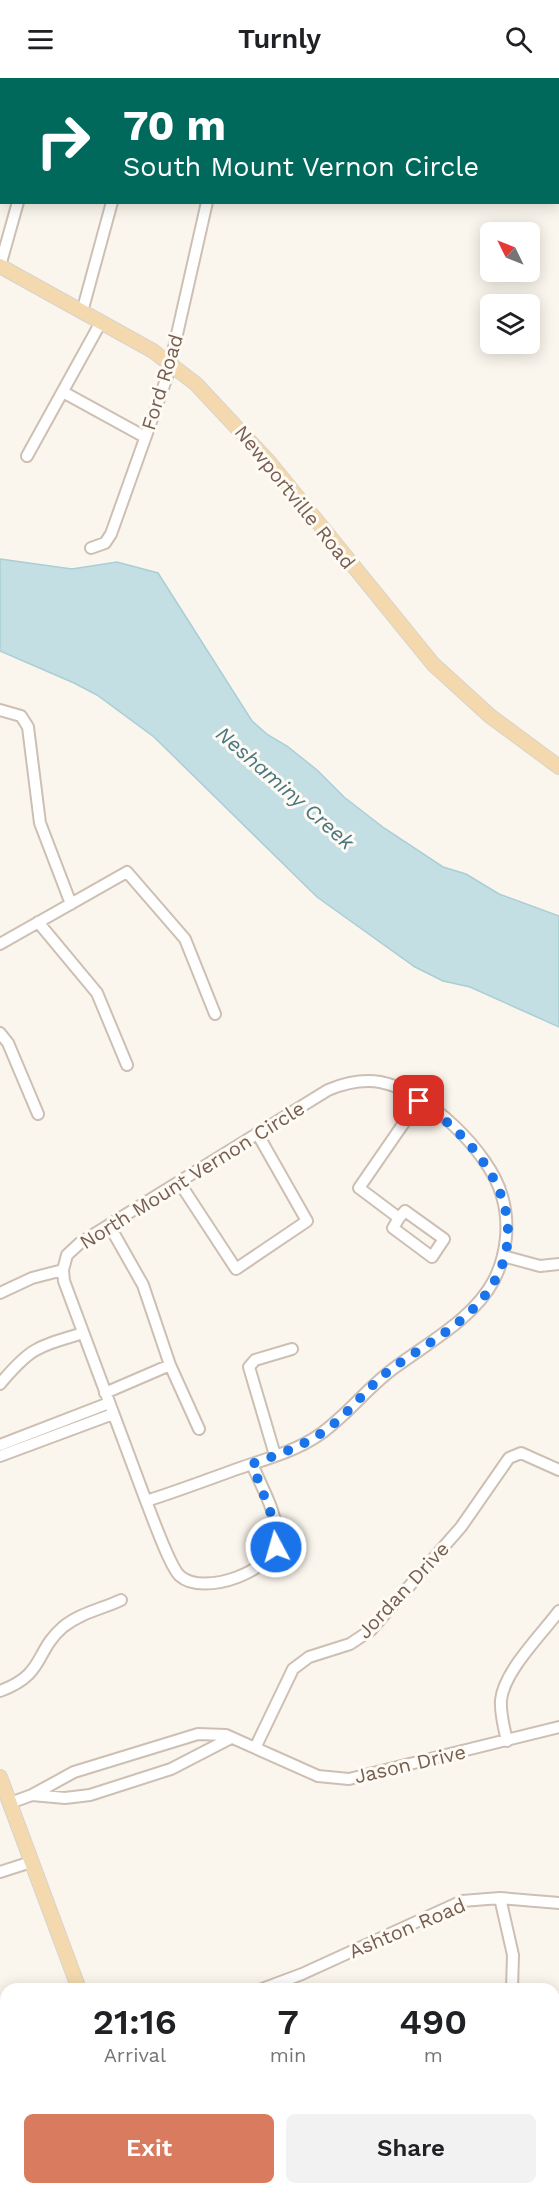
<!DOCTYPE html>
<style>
:root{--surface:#fff;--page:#f2f2f2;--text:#202124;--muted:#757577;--accent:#d97b5f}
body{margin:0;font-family:"Work Sans",sans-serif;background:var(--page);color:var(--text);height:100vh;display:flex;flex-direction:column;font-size:22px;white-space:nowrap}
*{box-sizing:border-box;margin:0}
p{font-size:20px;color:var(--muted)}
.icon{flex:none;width:33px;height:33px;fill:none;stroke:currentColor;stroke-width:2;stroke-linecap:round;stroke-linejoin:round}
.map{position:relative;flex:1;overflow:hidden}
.drawer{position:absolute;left:0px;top:1905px;width:560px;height:212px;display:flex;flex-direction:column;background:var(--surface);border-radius:18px 18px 0 0;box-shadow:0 3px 15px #0003}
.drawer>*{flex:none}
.hud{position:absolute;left:0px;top:0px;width:560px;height:126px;box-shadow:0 3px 15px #0003;background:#00695c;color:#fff;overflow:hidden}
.needle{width:39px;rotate:313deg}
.fabs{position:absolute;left:480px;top:144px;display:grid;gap:12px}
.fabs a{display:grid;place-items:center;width:60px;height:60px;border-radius:9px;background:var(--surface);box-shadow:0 3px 15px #0003;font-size:30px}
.pin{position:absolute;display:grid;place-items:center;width:51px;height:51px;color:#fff;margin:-26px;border-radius:12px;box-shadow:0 3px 9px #0006}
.me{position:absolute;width:66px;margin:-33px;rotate:354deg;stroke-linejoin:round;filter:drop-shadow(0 0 4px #0008)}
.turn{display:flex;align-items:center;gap:21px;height:126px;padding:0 24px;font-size:27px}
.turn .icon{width:78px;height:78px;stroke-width:2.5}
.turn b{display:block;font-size:42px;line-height:51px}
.eta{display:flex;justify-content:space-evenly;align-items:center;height:102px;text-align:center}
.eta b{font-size:36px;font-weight:600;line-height:42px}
.cta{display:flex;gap:12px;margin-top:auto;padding:12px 24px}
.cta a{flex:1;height:69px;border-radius:9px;background:var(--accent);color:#fff;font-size:24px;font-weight:600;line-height:69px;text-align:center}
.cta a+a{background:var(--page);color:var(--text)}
header{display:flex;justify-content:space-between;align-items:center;height:78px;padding:0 24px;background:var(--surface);font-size:27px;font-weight:600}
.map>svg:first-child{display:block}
.water{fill:#c3dfe4;stroke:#aaced5;stroke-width:1.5}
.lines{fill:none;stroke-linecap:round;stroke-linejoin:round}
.minor-casing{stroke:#cdbfb3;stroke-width:14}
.major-casing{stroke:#d9d2ce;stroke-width:16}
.minor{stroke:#fff;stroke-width:10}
.major{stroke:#f3d9ad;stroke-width:14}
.route{stroke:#1a73e8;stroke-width:10;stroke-dasharray:0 18}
.labels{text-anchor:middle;stroke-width:6;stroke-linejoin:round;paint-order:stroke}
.street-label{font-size:20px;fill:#765e51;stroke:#fefaf4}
.water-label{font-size:21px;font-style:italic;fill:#49767f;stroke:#fefaf4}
</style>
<header><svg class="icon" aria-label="menu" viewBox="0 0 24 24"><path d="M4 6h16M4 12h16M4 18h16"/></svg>Turnly<svg class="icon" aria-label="search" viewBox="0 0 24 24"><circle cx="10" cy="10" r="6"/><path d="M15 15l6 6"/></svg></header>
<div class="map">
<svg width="559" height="2116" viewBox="0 0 559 2116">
<rect width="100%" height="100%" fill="#fbf6ed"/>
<!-- water -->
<path class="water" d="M 0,481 L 72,491 L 117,484 L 158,495 L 252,643 L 268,657 L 287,668 L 317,692 L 344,719 L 384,750 L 443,789 L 466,796 L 499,816 L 559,838 L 559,949 L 470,909 L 443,903 L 415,889 L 317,819 L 154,659 L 97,617 L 74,605 L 0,573 Z"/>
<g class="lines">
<defs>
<path id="minor" d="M 51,0 L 58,2
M 144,2 L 145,0
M 237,2 L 238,0
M 0,188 L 18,124
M 82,234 L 112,124
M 63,314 L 145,359
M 27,378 L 101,244
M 91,470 L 105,465 L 111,456 L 168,296 L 207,124
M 0,632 L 21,638 L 28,649 L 40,745 L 71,826
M 38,844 L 97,915 L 127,987
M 0,866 L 127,794 L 185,861 L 215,936
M 0,955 L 8,965 L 38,1036
M 179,1104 L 236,1191 L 307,1143 L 257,1055
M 399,1140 L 405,1133 L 444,1161 L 432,1179 L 393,1150 L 399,1140 L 359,1110 L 419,1023
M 109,1147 L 143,1207 L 170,1287 L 199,1351
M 503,1178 L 540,1188 L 559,1186
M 0,1215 L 32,1200 L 63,1192
M 0,1306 C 31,1269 37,1269 83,1255
M 105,1315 L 170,1287
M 0,1367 L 109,1325
M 275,1377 L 249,1289 L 255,1282 L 292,1271
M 0,1378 L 113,1336
M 146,1423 C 178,1413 209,1401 240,1390 C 266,1381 296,1373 319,1357 C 348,1337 368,1308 397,1288 C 431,1263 474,1240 494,1202 C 507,1176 510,1145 502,1118 C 490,1074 426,1012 380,1004 C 361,1001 345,1005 328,1012 L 109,1147 L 80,1165 L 67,1177 L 63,1192 L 64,1203 L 146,1423 C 152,1438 170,1489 180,1498 C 203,1519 277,1493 277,1460 C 278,1436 261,1408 252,1386
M 0,1613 C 46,1596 34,1574 63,1549 C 80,1535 102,1531 121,1522
M 507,1663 C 504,1649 500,1636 501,1622 C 504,1593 542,1556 559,1533
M 256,1668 L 293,1591 L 309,1579 L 350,1566 L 371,1552 L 461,1449 L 509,1380 L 521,1375 L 559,1392
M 32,1717 L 65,1720 L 90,1717 L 171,1691 L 231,1660
M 10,1725 L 32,1717 L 74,1694 L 198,1656 L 226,1657 L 318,1698 L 349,1701 L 559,1649
M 0,1794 L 31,1784
M 500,1820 L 513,1877 L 512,1911
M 262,1911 L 302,1896 L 462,1823 L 500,1820 L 559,1825
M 0,1975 L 6,1973
M 327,2110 L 327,2116
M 400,2110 L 442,2116
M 89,2116 L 100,2110"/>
<path id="major" d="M 0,188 L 153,273 L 196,306 L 269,384 L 433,586 L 490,638 L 559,689
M 0,1699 L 79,1911
M 152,2110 L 154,2116"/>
</defs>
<!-- minor casing -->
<use href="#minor" class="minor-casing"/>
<!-- major casing -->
<use href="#major" class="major-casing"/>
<!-- minor -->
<use href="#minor" class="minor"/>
<!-- major -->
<use href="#major" class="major"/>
</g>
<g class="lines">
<!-- route -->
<path class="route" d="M 276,1469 L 276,1449 L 252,1386 C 282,1375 313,1365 337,1343 C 354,1328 368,1310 386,1295 C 417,1271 457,1252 483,1220 C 543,1145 484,1066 419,1023"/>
</g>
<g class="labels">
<!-- street labels -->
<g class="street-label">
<text transform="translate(162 304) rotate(-73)" y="7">Ford Road</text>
<text transform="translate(295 419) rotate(51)" y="7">Newportville Road</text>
<text transform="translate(192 1097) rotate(-32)" y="7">North Mount Vernon Circle</text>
<text transform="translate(403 1512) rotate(-47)" y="7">Jordan Drive</text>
<text transform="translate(410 1686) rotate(-13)" y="7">Jason Drive</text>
<text transform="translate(407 1850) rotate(-23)" y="7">Ashton Road</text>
</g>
<!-- water labels -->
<g class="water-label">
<text transform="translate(285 710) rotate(41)" y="7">Neshaminy Creek</text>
</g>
</g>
</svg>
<div class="fabs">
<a><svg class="needle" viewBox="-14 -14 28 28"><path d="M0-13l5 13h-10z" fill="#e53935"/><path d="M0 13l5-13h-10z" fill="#757577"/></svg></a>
<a><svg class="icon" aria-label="layers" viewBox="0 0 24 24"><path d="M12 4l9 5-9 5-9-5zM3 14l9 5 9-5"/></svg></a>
</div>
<div class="pin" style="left:419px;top:1023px;background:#d93025"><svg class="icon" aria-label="arrive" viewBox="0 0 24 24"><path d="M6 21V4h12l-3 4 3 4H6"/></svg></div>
<svg class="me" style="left:276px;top:1469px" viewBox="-20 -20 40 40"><circle r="17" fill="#1a73e8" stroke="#fff" stroke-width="3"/><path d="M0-11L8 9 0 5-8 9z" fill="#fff"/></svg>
<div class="hud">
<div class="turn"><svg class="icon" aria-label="right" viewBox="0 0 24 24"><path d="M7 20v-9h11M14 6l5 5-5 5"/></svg><div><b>70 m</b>South Mount Vernon Circle</div></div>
</div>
<section class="drawer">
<div class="eta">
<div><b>21:16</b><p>Arrival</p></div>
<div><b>7</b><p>min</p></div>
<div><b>490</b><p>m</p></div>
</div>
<div class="cta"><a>Exit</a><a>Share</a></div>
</section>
</div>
